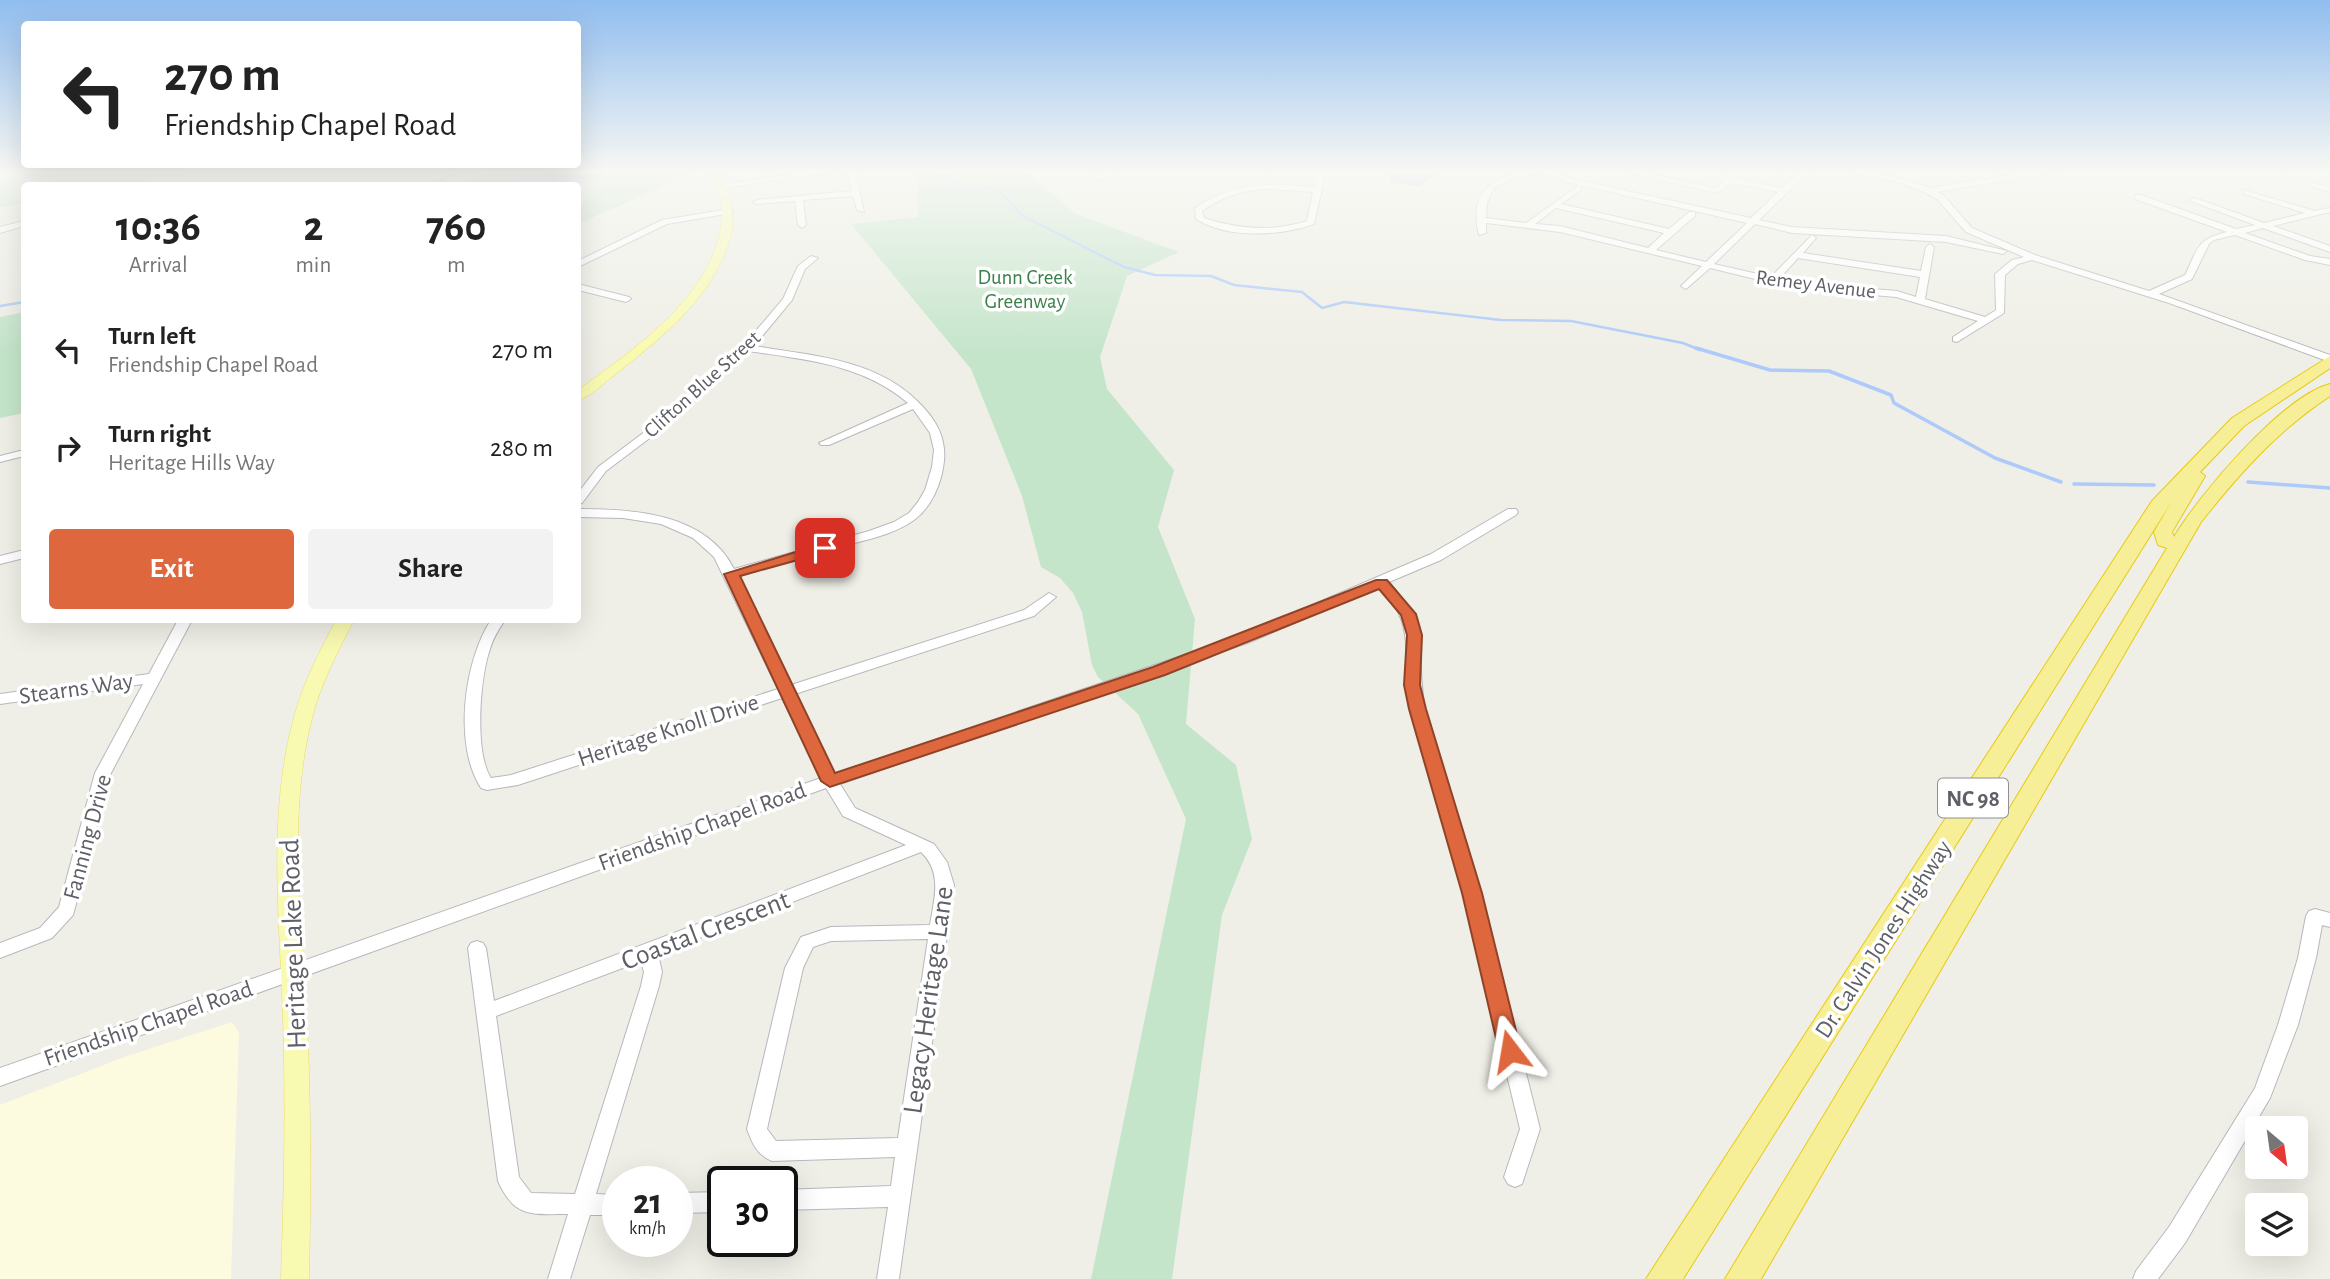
<!DOCTYPE html>
<style>
:root{--surface:#fff;--page:#f2f2f2;--text:#222;--muted:#767676;--accent:#df673e}
body{margin:0;font-family:"Alegreya Sans",sans-serif;background:var(--page);color:var(--text);height:100vh;display:flex;flex-direction:column;font-size:26px;white-space:nowrap}
*{box-sizing:border-box;margin:0}
p{font-size:23px;color:var(--muted)}
.icon{flex:none;width:38px;height:38px;fill:none;stroke:currentColor;stroke-width:2;stroke-linecap:round;stroke-linejoin:round}
.map{position:relative;flex:1;overflow:hidden}
.panel{position:absolute;left:21px;top:182px;width:560px;height:441px;display:flex;flex-direction:column;background:var(--surface);border-radius:7px;box-shadow:0 7px 28px #0002}
.panel>*{flex:none}
.guide{position:absolute;left:21px;top:21px;width:560px;height:147px;border-radius:7px;box-shadow:0 7px 28px #0002;background:#fff;color:var(--text);overflow:hidden}
.needle{width:46px;rotate:151deg}
.tools{position:absolute;left:2245px;top:1116px;display:grid;gap:14px}
.tools a{display:grid;place-items:center;width:63px;height:63px;border-radius:7px;background:var(--surface);box-shadow:0 7px 28px #0002;font-size:35px}
.speed{position:absolute;left:602px;top:1166px;display:flex;gap:14px;font-size:35px;font-weight:700;text-align:center}
.speed>*{display:grid;place-content:center;width:91px;height:91px;border-radius:50%;background:var(--surface);box-shadow:0 7px 28px #0002;line-height:1}
.speed small{font-size:18px;font-weight:400}
.speed .limit{border:4px solid #111;border-radius:10px;background:#fff;color:#111}
.pin{position:absolute;display:grid;place-items:center;width:60px;height:60px;color:#fff;margin:-30px;border-radius:14px;box-shadow:0 4px 10px #0006}
.me{position:absolute;width:77px;margin:-38px;rotate:346deg;stroke-linejoin:round;filter:drop-shadow(0 0 5px #0008)}
.turn{display:flex;align-items:center;gap:24px;height:147px;padding:0 28px;font-size:32px}
.turn .icon{width:91px;height:91px;stroke-width:2.5}
.turn b{display:block;font-size:49px;line-height:60px}
.eta{display:flex;justify-content:space-evenly;align-items:center;height:119px;text-align:center}
.eta b{font-size:42px;font-weight:700;line-height:49px}
.button{display:flex;gap:14px;margin-top:auto;padding:14px 28px}
.button a{flex:1;height:80px;border-radius:7px;background:var(--accent);color:#fff;font-size:28px;font-weight:700;line-height:80px;text-align:center}
.button a+a{background:var(--page);color:var(--text)}
ul{padding:0;list-style:none}
li{display:flex;align-items:center;gap:21px;height:98px;padding:0 28px}
li div{flex:1}
li b{display:block;font-size:26px}
li em{font-style:normal}
.map>svg:first-child{display:block}
.commercial{fill:#fcfadf}
.green{fill:#c5e5cb}
.water{fill:#adcafa}
.lines{fill:none;stroke-linecap:round;stroke-linejoin:round}
.stream-far1{stroke:#adcafa;stroke-width:2.5}
.stream{stroke:#adcafa;stroke-width:3.5}
.minor-casing{stroke:#b7b8bc;stroke-width:2}
.major-casing{stroke:#e9dc66;stroke-width:1}
.highway-casing{stroke:#e8ca0f;stroke-width:2}
.minor{fill:#fff;fill-rule:evenodd}
.major{fill:#f9fab1;fill-rule:evenodd}
.highway{fill:#f6ef97;fill-rule:evenodd}
.route{fill:#df673e;stroke:#914328;stroke-width:2}
.labels{text-anchor:middle;stroke-width:7;stroke-linejoin:round;paint-order:stroke}
.far-park-label{font-size:21px;fill:#3a814a;stroke:#fff}
.far-street-label{font-size:21px;fill:#5e6066;stroke:#fff}
.shield{fill:#fff;stroke:#8e9094;stroke-width:2}
.shield-label{font-size:23px;font-weight:bold;fill:#5e6066}
.street-label{font-size:24px;fill:#5e6066;stroke:#fff}
.near-street-label{font-size:28px;fill:#5e6066;stroke:#fff}
</style>
<div class="map">
<svg width="2330" height="1279" viewBox="0 0 2330 1279">
<rect width="100%" height="100%" fill="#efefe7"/>
<!-- commercial -->
<path class="commercial" d="M 232,1022 L 239,1033 L 231,1279 L 0,1279 L 0,1105 L 127,1056 Z"/>
<!-- green -->
<path class="green" d="M 46,171 L 221,171 L 115,185 L 24,186 L 24,203 L 0,208 L 0,184 Z
M 491,171 L 695,171 L 696,172 L 578,224 L 578,186 L 451,186 Z
M 917,171 L 1026,171 L 1076,214 L 1179,252 L 1127,276 L 1100,357 L 1107,389 L 1174,470 L 1158,527 L 1195,619 L 1186,724 L 1236,765 L 1252,839 L 1222,915 L 1172,1279 L 1091,1279 L 1186,819 L 1138,714 L 1098,677 L 1092,665 L 1082,612 L 1073,593 L 1060,578 L 1041,567 L 1022,496 L 971,369 L 851,224 L 918,217 Z
M 24,312 L 24,413 L 0,418 L 0,317 Z"/>
<!-- water -->
<path class="water" d="M 525,171 L 605,171 C 588,189 540,186 516,185 L 517,177 Z
M 1391,171 L 1439,171 L 1420,186 L 1389,182 Z"/>
<g class="lines">
<!-- stream-far1 -->
<path class="stream-far1" d="M 954,171 L 943,176 L 956,185 L 950,192 L 996,188 L 1023,216 L 1124,267 L 1155,275 L 1211,276 L 1234,285 L 1302,292 L 1322,308 L 1344,302 L 1501,320 L 1571,321 L 1683,343 L 1700,350
M 425,186 L 463,171
M 0,306 L 24,302"/>
<!-- stream -->
<path class="stream" d="M 1696,348 L 1770,370 L 1829,371 L 1891,395 L 1894,403 L 1995,458 L 2061,482
M 2248,482 L 2330,488
M 2074,484 L 2154,485"/>
<defs>
<path id="minor" d="M 816,171 L 841,171 L 724,188 L 720,186 L 724,184 Z
M 847,171 L 855,171 L 864,212 L 857,210 L 853,196 L 803,200 L 806,225 L 802,228 L 798,225 L 795,201 L 757,204 L 753,202 L 757,200 L 852,191 Z
M 1107,171 L 1119,171 L 1099,180 L 1092,178 Z
M 1318,171 L 1326,171 L 1314,224 C 1281,236 1226,239 1196,219 L 1195,208 C 1236,181 1267,184 1314,187 ZM 1269,189 L 1313,192 L 1307,221 C 1273,232 1237,229 1204,218 L 1202,211 C 1224,196 1243,190 1269,189 Z
M 1526,171 L 1551,171 L 1573,179 L 1751,218 L 1778,192 L 1731,183 L 1717,193 L 1621,171 L 1638,171 L 1715,188 L 1735,171 L 1744,171 L 1736,179 L 1782,188 L 1800,171 L 1809,171 L 1759,220 L 1792,227 L 1946,236 L 2007,251 L 2003,254 L 1946,242 L 1792,233 L 1755,224 L 1714,264 L 1771,277 L 1812,235 L 1816,238 L 1803,253 L 1921,271 L 1926,247 L 1930,244 L 1934,247 L 1925,299 L 1985,317 L 1996,310 L 1995,274 L 2012,260 L 2024,257 L 1966,232 L 1937,199 L 1926,193 L 1901,183 L 1847,171 L 1865,171 L 1903,179 L 1930,188 L 2015,174 L 2064,171 L 1937,192 L 1943,195 L 1972,228 L 2035,255 L 2149,291 L 2185,275 C 2198,249 2196,239 2227,232 L 2135,199 L 2135,195 L 2141,195 L 2236,229 L 2255,225 L 2188,200 L 2195,198 L 2264,223 L 2305,213 L 2244,194 L 2244,190 L 2315,211 L 2330,208 L 2330,212 L 2273,226 L 2330,246 L 2330,252 L 2263,228 L 2245,233 L 2310,256 L 2330,259 L 2330,265 L 2305,260 L 2235,235 L 2214,240 L 2209,244 L 2192,279 L 2159,294 L 2330,355 L 2330,362 L 2169,303 L 2032,260 L 2018,264 L 2005,275 L 2004,313 L 1957,342 L 1953,341 L 1953,337 L 1978,321 L 1896,297 L 1792,288 L 1710,268 L 1686,289 L 1681,286 L 1702,266 L 1560,232 L 1486,223 L 1486,233 L 1479,235 C 1469,191 1489,180 1526,171 ZM 1540,173 L 1571,183 L 1747,223 L 1706,262 L 1656,250 L 1695,216 L 1695,212 L 1689,212 L 1669,229 L 1561,204 L 1581,190 L 1581,186 L 1578,186 L 1526,223 L 1486,218 L 1487,203 L 1494,188 L 1511,180 ZM 1556,208 L 1664,233 L 1648,248 L 1560,226 L 1535,224 ZM 1798,258 L 1920,277 L 1916,297 L 1897,291 L 1792,282 L 1779,279 Z
M 2310,182 L 2330,187 L 2330,192 L 2310,186 Z
M 729,209 L 733,211 L 732,213 L 667,224 L 578,267 L 578,261 L 662,220 Z
M 24,221 L 24,226 L 0,233 L 0,227 Z
M 811,256 L 818,258 L 805,269 L 792,300 L 754,346 C 814,356 881,359 924,408 C 938,423 946,440 944,461 C 942,482 932,507 914,520 C 893,535 868,539 844,546 C 809,556 773,566 737,577 L 791,685 L 1024,610 L 1049,593 L 1056,597 L 1034,616 L 795,694 L 834,774 L 1240,636 L 1431,554 L 1508,509 L 1516,509 L 1518,512 L 1516,515 L 1441,560 L 1389,582 C 1431,629 1415,654 1425,709 L 1481,893 L 1540,1129 L 1522,1184 L 1515,1187 L 1508,1184 L 1504,1177 L 1520,1129 L 1463,893 L 1411,709 C 1405,680 1411,639 1399,614 C 1394,603 1386,595 1378,587 L 1250,642 L 840,784 L 855,808 L 934,844 L 947,862 L 954,885 L 899,1279 L 877,1279 L 888,1207 L 782,1210 L 782,1190 L 891,1186 L 895,1157 L 772,1161 C 757,1155 752,1143 747,1129 L 785,968 L 801,937 L 831,927 L 930,925 C 934,899 943,873 921,852 L 658,954 L 662,972 L 659,986 L 596,1194 L 618,1195 L 618,1215 L 590,1215 L 570,1279 L 548,1279 L 568,1214 C 532,1214 515,1219 498,1181 L 468,948 L 471,943 L 477,941 L 483,943 L 486,948 L 494,1001 L 906,845 L 843,816 L 826,788 L 0,1086 L 0,1068 L 821,778 L 782,698 L 518,785 L 487,790 L 481,788 C 453,745 464,661 491,620 L 505,620 C 499,629 493,638 490,649 C 480,678 474,752 491,778 L 511,775 L 778,689 L 714,557 L 693,538 L 661,524 L 623,518 L 578,517 L 578,509 C 633,509 706,513 734,569 L 869,531 L 894,522 L 909,513 L 918,502 L 925,490 L 932,467 L 934,450 L 930,433 L 913,409 L 829,445 L 821,445 L 819,443 L 908,403 C 862,364 807,360 749,351 L 679,416 L 606,471 L 582,503 L 578,504 L 578,493 L 598,467 L 671,412 L 743,346 L 783,299 L 798,266 ZM 928,939 L 898,1138 L 776,1141 L 767,1129 L 803,968 L 813,947 L 831,941 ZM 641,961 L 644,972 L 641,986 L 575,1194 L 531,1193 L 519,1177 L 496,1016 Z
M 578,284 L 629,297 L 631,299 L 626,302 L 578,290 Z
M 24,450 L 24,456 L 0,462 L 0,456 Z
M 24,550 L 24,558 L 0,564 L 0,556 Z
M 178,620 L 192,620 L 111,773 L 73,915 L 52,938 L 0,958 L 0,943 L 40,928 L 59,907 L 95,773 L 143,684 L 0,704 L 0,694 L 149,674 Z
M 2315,909 L 2330,913 L 2330,927 L 2322,925 L 2316,958 L 2298,1025 L 2270,1098 L 2185,1243 L 2158,1279 L 2133,1279 L 2136,1271 L 2169,1227 L 2255,1088 L 2278,1025 L 2298,958 L 2306,916 L 2309,911 Z
M 723,1192 L 723,1212 L 677,1213 L 677,1193 Z"/>
<path id="major" d="M 710,171 L 720,171 C 728,194 737,215 730,239 C 713,298 659,340 613,376 C 603,384 590,397 578,400 L 578,390 C 637,347 724,289 722,207 C 722,196 714,182 710,171 Z
M 336,620 L 354,620 C 338,651 321,683 312,718 C 287,816 302,919 307,1019 C 311,1106 311,1192 309,1279 L 281,1279 C 284,1192 286,1105 283,1019 C 280,918 267,815 294,717 C 303,683 320,651 336,620 Z"/>
<path id="highway" d="M 2330,356 L 2330,368 L 2244,426 L 2200,472 L 2205,476 L 2172,532 L 2174,537 C 2199,495 2283,396 2330,384 L 2330,396 C 2278,430 2239,474 2201,522 L 1761,1279 L 1725,1279 L 2167,548 L 2158,545 L 2154,532 L 2172,501 L 1683,1279 L 1646,1279 L 2152,501 L 2232,418 Z"/>
</defs>
<!-- minor casing -->
<use href="#minor" class="minor-casing"/>
<!-- major casing -->
<use href="#major" class="major-casing"/>
<!-- highway casing -->
<use href="#highway" class="highway-casing"/>
<!-- minor -->
<use href="#minor" class="minor"/>
<!-- major -->
<use href="#major" class="major"/>
<!-- highway -->
<use href="#highway" class="highway"/>
</g>
<!-- sky -->
<linearGradient id="sky" x2="0" y2="1"><stop stop-color="#90bdef"/><stop offset="0.49" stop-color="#f8f8f4"/><stop offset="1" stop-color="#f8f8f4" stop-opacity="0"/></linearGradient>
<rect width="2330" height="350" fill="url(#sky)"/>
<!-- route -->
<path class="route" d="M 825,543 L 833,548 L 830,551 L 740,576 L 835,773 L 1153,667 L 1376,580 L 1387,580 L 1416,614 L 1422,635 L 1420,685 L 1426,709 L 1482,893 L 1521,1051 L 1518,1057 L 1510,1060 L 1502,1057 L 1499,1051 L 1462,893 L 1409,709 L 1404,685 L 1407,635 L 1401,615 L 1379,589 L 1165,675 L 830,787 L 821,781 L 724,574 Z"/>
<g class="labels">
<!-- far-park labels -->
<g class="far-park-label">
<text x="1025" y="284">Dunn Creek<tspan x="1025" dy="24">Greenway</tspan></text>
</g>
<!-- far-street labels -->
<g class="far-street-label">
<text transform="translate(1816 284) rotate(7)" y="7">Remey Avenue</text>
<text transform="translate(702 384) rotate(-42)" y="7">Clifton Blue Street</text>
</g>
<!-- shield labels -->
<rect class="shield" x="1938" y="778.5" width="70" height="39" rx="5"/>
<g class="shield-label">
<text x="1973" y="806">NC 98</text>
</g>
<!-- street labels -->
<g class="street-label">
<text transform="translate(76 688) rotate(-8)" y="8">Stearns Way</text>
<text transform="translate(668 730) rotate(-18)" y="8">Heritage Knoll Drive</text>
<text transform="translate(702 826) rotate(-20)" y="8">Friendship Chapel Road</text>
<text transform="translate(87 837) rotate(-75)" y="8">Fanning Drive</text>
<text transform="translate(1883 939) rotate(-57)" y="8">Dr. Calvin Jones Highway</text>
<text transform="translate(148 1023) rotate(-19)" y="8">Friendship Chapel Road</text>
</g>
<!-- near-street labels -->
<g class="near-street-label">
<text transform="translate(705 929) rotate(-21)" y="10">Coastal Crescent</text>
<text transform="translate(292 944) rotate(-92)" y="10">Heritage Lake Road</text>
<text transform="translate(927 1000) rotate(-82)" y="10">Legacy Heritage Lane</text>
</g>
</g>
</svg>
<div class="tools">
<a><svg class="needle" viewBox="-14 -14 28 28"><path d="M0-13l5 13h-10z" fill="#e53935"/><path d="M0 13l5-13h-10z" fill="#767676"/></svg></a>
<a><svg class="icon" aria-label="layers" viewBox="0 0 24 24"><path d="M12 4l9 5-9 5-9-5zM3 14l9 5 9-5"/></svg></a>
</div>
<div class="speed"><div>21<small>km/h</small></div><div class="limit">30</div></div>
<div class="pin" style="left:825px;top:548px;background:#d93025"><svg class="icon" aria-label="arrive" viewBox="0 0 24 24"><path d="M6 21V4h12l-3 4 3 4H6"/></svg></div>
<svg class="me" style="left:1510px;top:1051px" viewBox="-20 -20 40 40"><path d="M0-17L14 15 0 8-14 15z" fill="#df673e" stroke="#fff" stroke-width="4"/></svg>
<div class="guide">
<div class="turn"><svg class="icon" aria-label="left" viewBox="0 0 24 24"><path d="M17 20v-9H6M10 6l-5 5 5 5"/></svg><div><b>270 m</b>Friendship Chapel Road</div></div>
</div>
<section class="panel">
<div class="eta">
<div><b>10:36</b><p>Arrival</p></div>
<div><b>2</b><p>min</p></div>
<div><b>760</b><p>m</p></div>
</div>
<ul>
<li><svg class="icon" aria-label="left" viewBox="0 0 24 24"><path d="M17 20v-9H6M10 6l-5 5 5 5"/></svg><div><b>Turn left</b><p>Friendship Chapel Road</p></div><em>270 m</em></li>
<li><svg class="icon" aria-label="right" viewBox="0 0 24 24"><path d="M7 20v-9h11M14 6l5 5-5 5"/></svg><div><b>Turn right</b><p>Heritage Hills Way</p></div><em>280 m</em></li>
</ul>
<div class="button"><a>Exit</a><a>Share</a></div>
</section>
</div>
